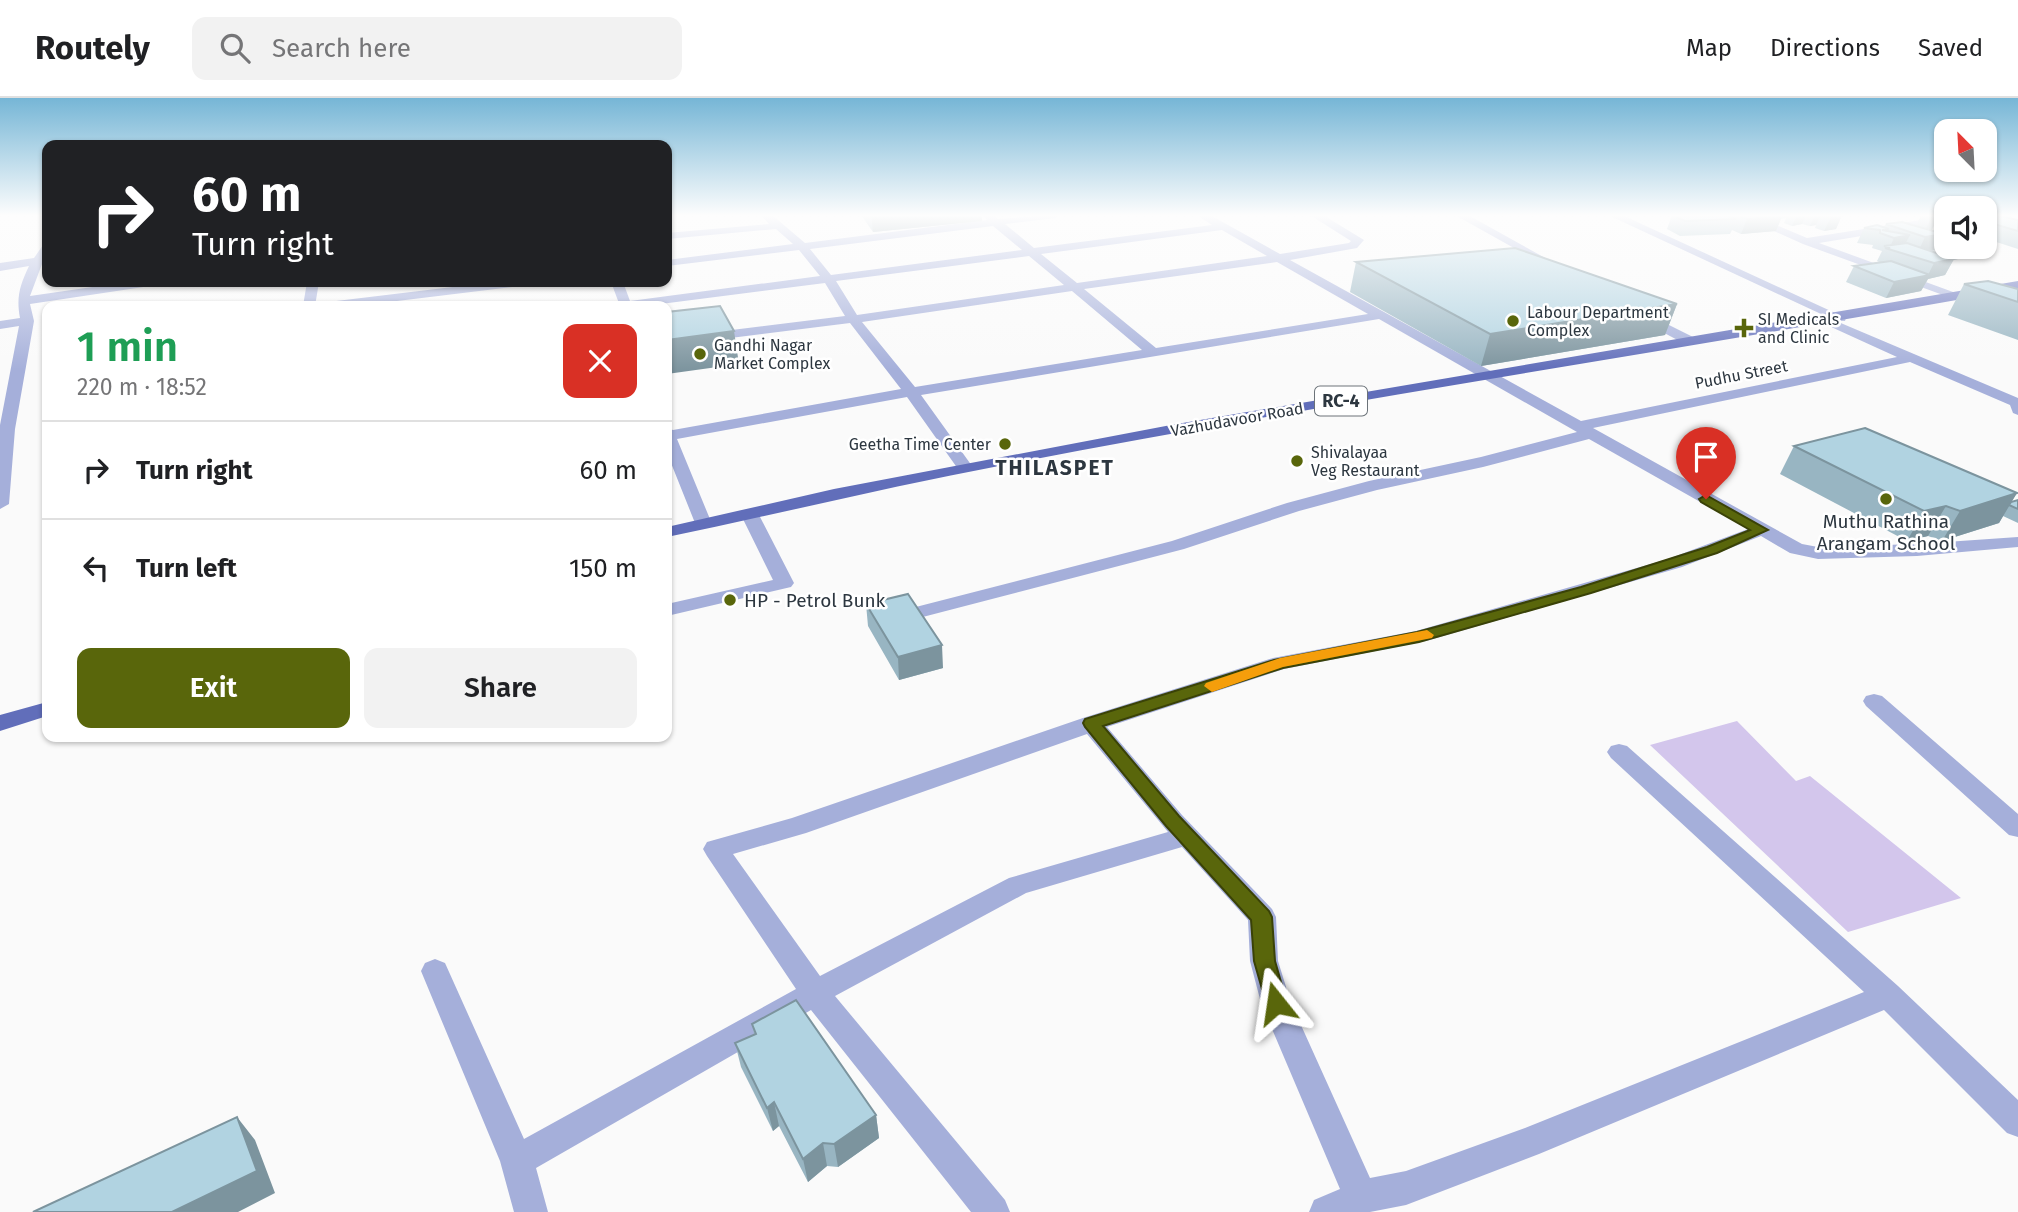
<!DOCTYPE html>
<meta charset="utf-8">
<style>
:root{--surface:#fff;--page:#f2f2f2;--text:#202124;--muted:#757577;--line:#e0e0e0;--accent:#59660b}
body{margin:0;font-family:"Fira Sans",sans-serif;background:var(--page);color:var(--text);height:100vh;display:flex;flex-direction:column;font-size:26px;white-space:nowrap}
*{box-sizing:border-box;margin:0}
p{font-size:23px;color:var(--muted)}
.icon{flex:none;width:38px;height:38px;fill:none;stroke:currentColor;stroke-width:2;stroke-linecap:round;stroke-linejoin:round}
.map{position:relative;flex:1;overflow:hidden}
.drawer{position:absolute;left:42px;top:203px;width:630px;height:441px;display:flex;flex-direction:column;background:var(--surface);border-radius:14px;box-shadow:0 2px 5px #0004}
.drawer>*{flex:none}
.hud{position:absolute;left:42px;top:42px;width:630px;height:147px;border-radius:14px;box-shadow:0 2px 5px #0004;background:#202124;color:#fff;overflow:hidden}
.needle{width:46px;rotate:336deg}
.tools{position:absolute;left:1934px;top:21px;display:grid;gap:14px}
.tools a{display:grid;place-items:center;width:63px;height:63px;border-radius:14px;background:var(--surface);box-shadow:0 2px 5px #0004;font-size:35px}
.pin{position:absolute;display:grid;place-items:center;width:60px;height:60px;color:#fff;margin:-72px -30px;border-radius:50% 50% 50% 0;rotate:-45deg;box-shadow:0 0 7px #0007}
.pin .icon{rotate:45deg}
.me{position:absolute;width:77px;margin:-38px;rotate:345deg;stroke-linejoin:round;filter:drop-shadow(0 0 5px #0008)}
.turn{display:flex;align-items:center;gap:24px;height:147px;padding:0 35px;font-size:32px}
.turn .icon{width:91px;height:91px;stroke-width:2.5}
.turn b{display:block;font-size:49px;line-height:60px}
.round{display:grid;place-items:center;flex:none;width:74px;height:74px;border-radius:14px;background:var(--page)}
.headline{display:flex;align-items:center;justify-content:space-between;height:119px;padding:0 35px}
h1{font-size:42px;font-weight:600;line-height:52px;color:#1e9e55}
.button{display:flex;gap:14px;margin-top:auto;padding:14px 35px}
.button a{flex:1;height:80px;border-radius:14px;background:var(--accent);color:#fff;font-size:28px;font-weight:600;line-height:80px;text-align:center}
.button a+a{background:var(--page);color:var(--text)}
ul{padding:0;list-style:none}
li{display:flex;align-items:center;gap:21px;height:98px;padding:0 35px;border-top:2px solid var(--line)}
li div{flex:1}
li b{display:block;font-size:26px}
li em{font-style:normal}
header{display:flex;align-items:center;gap:42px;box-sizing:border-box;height:98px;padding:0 35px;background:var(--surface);border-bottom:2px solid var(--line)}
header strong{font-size:33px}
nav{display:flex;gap:38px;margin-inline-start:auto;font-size:24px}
.search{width:490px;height:63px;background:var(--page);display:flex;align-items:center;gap:18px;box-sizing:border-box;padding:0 24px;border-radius:14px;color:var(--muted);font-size:26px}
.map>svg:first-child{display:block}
.green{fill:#d3c6ec}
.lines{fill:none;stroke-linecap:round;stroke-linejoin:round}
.minor{fill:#a5afda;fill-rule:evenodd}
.major{fill:#616eba;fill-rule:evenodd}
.wall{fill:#98b5c2}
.shaded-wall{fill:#7c949e}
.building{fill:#b1d3e1;stroke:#7c949e;stroke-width:2}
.route{fill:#59660b;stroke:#3a4207;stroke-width:2}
.slow{fill:#f59e0b}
.poi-dot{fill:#59660b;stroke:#fff;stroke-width:2.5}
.labels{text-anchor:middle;stroke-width:5;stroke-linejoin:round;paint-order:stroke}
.far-poi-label{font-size:16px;fill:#2d3740;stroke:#fff;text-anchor:start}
.far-street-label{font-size:16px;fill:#2d3740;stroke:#fff}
.shield{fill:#fff;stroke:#6c7379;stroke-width:2}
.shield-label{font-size:18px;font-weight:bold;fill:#2d3740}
.poi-label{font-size:19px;fill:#2d3740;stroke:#fff}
.far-district-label{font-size:21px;font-weight:bold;letter-spacing:2px;fill:#2d3740;stroke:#fff}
</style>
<header>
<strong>Routely</strong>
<div class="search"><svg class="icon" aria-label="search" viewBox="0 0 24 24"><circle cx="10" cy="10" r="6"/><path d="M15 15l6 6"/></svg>Search here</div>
<nav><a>Map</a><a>Directions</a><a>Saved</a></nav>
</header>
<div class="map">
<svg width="2018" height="1114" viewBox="0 0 2018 1114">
<rect width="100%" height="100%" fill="#fafafa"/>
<!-- green -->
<path class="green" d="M 1737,623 L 1796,683 L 1810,678 L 1961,800 L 1848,834 L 1650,647 Z"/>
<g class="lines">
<!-- minor -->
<path class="minor" d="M 761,117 L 772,117 L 805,145 L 987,122 L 983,117 L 993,117 L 998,121 L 1060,117 L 1055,120 L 1005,126 L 1034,150 L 1212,127 L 1197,117 L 1210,117 L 1280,156 L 1349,145 L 1351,143 L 1310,117 L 1323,117 L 1364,142 L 1357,150 L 1290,162 L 1581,323 L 1897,259 L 1818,223 L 1825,219 L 1834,222 L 1608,117 L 1622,117 L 1846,220 L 1845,223 L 1836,223 L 2018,300 L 2018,317 L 2013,315 L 2010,307 L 1910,264 L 1593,330 L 1802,446 L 1818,449 L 1917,446 L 2018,439 L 2018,449 L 1917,458 L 1818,461 L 1790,455 L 1761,438 L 1682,469 L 1426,543 L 1284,571 L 1107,629 L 1182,717 L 1272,811 L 1276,819 L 1278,863 L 1291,905 L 1370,1080 L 1406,1073 L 1525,1030 L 1864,894 L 1611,660 L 1607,654 L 1611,648 L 1619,646 L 1627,648 L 1898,888 L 2018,1002 L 2018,1039 L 2007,1035 L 1884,912 L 1539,1056 L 1406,1107 L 1370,1114 L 1309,1114 L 1314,1102 L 1340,1091 L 1261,905 L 1250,863 L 1248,822 L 1182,749 L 1026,795 L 835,898 L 1005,1102 L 1010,1114 L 971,1114 L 811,912 L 536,1070 L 548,1114 L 514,1114 L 500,1063 L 421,873 L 425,865 L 435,861 L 445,865 L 524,1041 L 796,891 L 707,758 L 703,751 L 707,744 L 792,720 L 1083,620 L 1273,560 L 1416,533 L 1668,461 L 1748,431 L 1589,341 L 1483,369 L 1377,392 L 1299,413 L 1184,451 L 915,521 L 908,519 L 905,515 L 908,511 L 1172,443 L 1287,405 L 1369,383 L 1481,359 L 1577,334 L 1379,221 L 921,297 L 972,368 L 964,373 L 958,371 L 907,299 L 677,341 L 712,426 L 709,430 L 697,430 L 667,355 L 667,330 L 673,332 L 901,291 L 850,225 L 667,248 L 667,240 L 845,218 L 825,185 L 645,208 L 620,208 L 611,184 L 623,184 L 630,203 L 820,178 L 799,152 L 667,168 L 667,162 L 793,146 L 776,131 L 667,141 L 667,135 L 769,126 ZM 993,128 L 1022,152 L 831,177 L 810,151 ZM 1222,132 L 1267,158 L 1077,185 L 1041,156 ZM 1029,158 L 1064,187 L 857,217 L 836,183 ZM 1277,164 L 1368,216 L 1156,250 L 1084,191 ZM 1072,193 L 1142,252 L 915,289 L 862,224 ZM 1087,636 L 1168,734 L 1009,780 L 820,878 L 733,756 L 806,735 Z
M 1455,117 L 1468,117 L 1556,166 L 1546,168 Z
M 1738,117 L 1752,117 L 1807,140 L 1946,118 L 1946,124 L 1819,145 L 1964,198 L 1962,201 L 1954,201 L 1803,146 Z
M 47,146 L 47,165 L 42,166 L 30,198 L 127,184 L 156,184 L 150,188 L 30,206 L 34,223 L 15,331 L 9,406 L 0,411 L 0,327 L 19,228 L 0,231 L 0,223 L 20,220 C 16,199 20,187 29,168 L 0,173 L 0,165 L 34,160 L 43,147 Z
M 307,184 L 319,184 L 315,208 L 303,208 Z
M 494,184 L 527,184 L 521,188 L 356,208 L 322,208 L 328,204 Z
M 1643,214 L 1695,240 L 1697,243 L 1695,246 L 1685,246 L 1638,221 L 1637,218 Z
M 750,412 L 759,417 L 794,485 L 791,489 L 667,518 L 667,506 L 773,482 L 741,417 Z
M 1874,596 L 1882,598 L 2018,716 L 2018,739 L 2009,737 L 1866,608 L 1863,603 L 1866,598 Z"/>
<!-- major -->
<path class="major" d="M 2018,183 L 2018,191 C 1681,252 1341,302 1004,367 C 891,388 779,416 667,439 L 667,429 L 834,391 L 1171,327 Z
M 47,604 L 47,618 L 0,633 L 0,617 Z"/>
</g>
<!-- wall -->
<path class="wall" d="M 861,117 L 982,117 L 982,123 L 873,134 Z
M 1672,117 L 1728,118 L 1842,117 L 1836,131 L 1824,133 L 1815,130 L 1816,127 L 1810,128 L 1802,126 L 1792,128 L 1784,125 L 1786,120 L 1781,121 L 1776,133 L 1741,136 L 1732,132 L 1730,136 L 1680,138 L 1667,131 Z
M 1921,117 L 1938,117 L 1931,133 L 1934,133 L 1941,120 L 1946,119 L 1946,139 L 1943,138 L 1936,152 L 1929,153 L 1954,161 L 1945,177 L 1928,181 L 1921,193 L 1886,200 L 1846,184 L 1854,168 L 1879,164 L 1877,163 L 1882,153 L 1872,150 L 1873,147 L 1857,145 L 1864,130 L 1884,129 L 1886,126 L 1916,128 Z
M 1984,117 L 2018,122 L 2018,151 L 1984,140 Z
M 1356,164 L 1677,206 L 1665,237 L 1481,268 L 1350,194 Z
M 1964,186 L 2018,191 L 2018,242 L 1948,217 Z
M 1794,348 L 2017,395 L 2011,404 L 2018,402 L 2018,425 L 2003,418 L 1999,425 L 1942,443 L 1928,438 L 1907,443 L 1780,376 Z
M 866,506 L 943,570 L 899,582 L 868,528 Z
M 752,926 L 876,1017 L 879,1040 L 838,1069 L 827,1068 L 808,1084 L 779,1028 L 773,1033 L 741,969 L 735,945 L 754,936 Z"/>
<!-- shaded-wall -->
<path class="shaded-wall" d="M 871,117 L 982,117 L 982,123 L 873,134 Z
M 1797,117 L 1806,117 L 1802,126 L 1792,128 Z
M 1815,117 L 1821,117 L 1816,127 L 1810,128 Z
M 1837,117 L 1842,117 L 1836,131 L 1824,133 L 1831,119 Z
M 1782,118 L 1776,133 L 1741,136 L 1747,121 Z
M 1938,119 L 1931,134 L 1924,134 L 1931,120 Z
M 1990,127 L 1984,137 L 1984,128 Z
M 1944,136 L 1936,152 L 1918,154 L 1925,139 Z
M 1910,137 L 1902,152 L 1889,151 L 1894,140 Z
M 1954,161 L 1945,177 L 1928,181 L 1921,193 L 1886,200 L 1894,184 L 1928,177 L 1934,165 Z
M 1677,206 L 1665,237 L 1481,268 L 1490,236 Z
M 734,233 L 739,266 L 667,276 L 667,242 Z
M 2017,395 L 1999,425 L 1942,443 L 1960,413 Z
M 1946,408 L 1928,438 L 1907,443 L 1924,413 Z
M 942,547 L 943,570 L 899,582 L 898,559 Z
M 774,1004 L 779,1028 L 773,1033 L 767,1010 Z
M 876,1017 L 879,1040 L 838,1069 L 834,1046 Z
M 237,1019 L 255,1042 L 275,1095 L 238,1114 L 172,1114 Z
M 823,1045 L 827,1068 L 808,1084 L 803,1061 Z"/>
<!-- building -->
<path class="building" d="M 1672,117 L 1726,117 L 1736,121 L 1685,123 Z
M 1738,117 L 1778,117 L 1782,118 L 1747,121 Z
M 1924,117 L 1938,117 L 1938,119 L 1931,120 Z
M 1984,117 L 1997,117 L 2018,122 L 2018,133 L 1984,123 Z
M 1902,124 L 1944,136 L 1925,139 L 1886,126 Z
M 1877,127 L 1889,131 L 1882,132 L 1910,137 L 1894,140 L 1880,135 L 1880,132 L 1864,130 Z
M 1907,145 L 1954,161 L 1934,165 L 1885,150 L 1890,150 L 1884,148 Z
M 1515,150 L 1677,206 L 1490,236 L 1356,164 Z
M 1891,163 L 1930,177 L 1894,184 L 1854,168 Z
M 1988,183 L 2018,191 L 2018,204 L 1964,186 Z
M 720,208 L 734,233 L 667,242 L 667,214 Z
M 1865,330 L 2017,395 L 1960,413 L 1946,408 L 1924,413 L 1794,348 Z
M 2018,402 L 2018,411 L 2009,407 L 2011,404 Z
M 908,496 L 942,547 L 898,559 L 866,506 Z
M 796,902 L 876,1017 L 834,1046 L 823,1045 L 803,1061 L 774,1004 L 767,1010 L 735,945 L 756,936 L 752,926 Z
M 237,1019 L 257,1073 L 172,1114 L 33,1114 Z"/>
<!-- sky -->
<linearGradient id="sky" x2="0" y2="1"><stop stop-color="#76b6d6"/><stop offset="0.43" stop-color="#fdfdfd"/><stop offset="1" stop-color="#fdfdfd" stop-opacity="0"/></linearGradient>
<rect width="2018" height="273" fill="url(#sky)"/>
<!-- route -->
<path class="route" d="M 1706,397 L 1768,432 L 1717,455 L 1591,495 L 1419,544 L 1283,570 L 1103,628 L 1179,718 L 1269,813 L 1272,819 L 1275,863 L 1287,905 L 1284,912 L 1276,914 L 1268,912 L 1254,863 L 1251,822 L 1166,728 L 1085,629 L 1083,625 L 1085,621 L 1274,562 L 1417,534 L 1581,489 L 1707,449 L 1750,432 L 1701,404 L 1699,401 Z"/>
<!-- slow -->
<path class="slow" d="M 1427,532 L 1434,537 L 1432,540 L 1283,569 L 1212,594 L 1204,588 L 1206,585 L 1280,560 Z"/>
<!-- markers -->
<g class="poi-dot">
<circle cx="1513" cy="223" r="7"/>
<path d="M1740.5 219.5h7v7h7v7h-7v7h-7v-7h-7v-7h7z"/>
<circle cx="700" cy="256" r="7"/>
<circle cx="1005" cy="346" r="7"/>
<circle cx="1297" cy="363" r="7"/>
<circle cx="1886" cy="401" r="7"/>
<circle cx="730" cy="502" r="7"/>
</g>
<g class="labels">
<!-- far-poi labels -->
<g class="far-poi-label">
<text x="1527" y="220">Labour Department<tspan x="1527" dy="18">Complex</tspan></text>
<text x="1758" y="227">SI Medicals<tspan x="1758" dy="18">and Clinic</tspan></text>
<text x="714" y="253">Gandhi Nagar<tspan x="714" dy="18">Market Complex</tspan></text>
<text x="991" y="352" text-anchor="end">Geetha Time Center</text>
<text x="1311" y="360">Shivalayaa<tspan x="1311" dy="18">Veg Restaurant</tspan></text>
</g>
<!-- far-street labels -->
<g class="far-street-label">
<text transform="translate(1741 276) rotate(-11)" y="6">Pudhu Street</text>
<text transform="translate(1237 321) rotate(-10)" y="6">Vazhudavoor Road</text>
</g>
<!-- shield labels -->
<rect class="shield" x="1315" y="288.5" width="52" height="29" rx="5"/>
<g class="shield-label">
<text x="1341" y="309">RC-4</text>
</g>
<!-- poi labels -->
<g class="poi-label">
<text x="1886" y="430">Muthu Rathina<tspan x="1886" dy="22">Arangam School</tspan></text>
<text x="744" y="509" text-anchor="start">HP - Petrol Bunk</text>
</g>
<!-- far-district labels -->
<g class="far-district-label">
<text x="1055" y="377">THILASPET</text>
</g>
</g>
</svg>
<div class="tools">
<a><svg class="needle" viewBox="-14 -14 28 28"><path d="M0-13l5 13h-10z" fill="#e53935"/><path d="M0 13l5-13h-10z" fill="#757577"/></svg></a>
<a><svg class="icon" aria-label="sound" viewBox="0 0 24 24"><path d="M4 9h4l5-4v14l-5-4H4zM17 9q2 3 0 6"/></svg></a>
</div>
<div class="pin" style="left:1706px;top:401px;background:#d93025"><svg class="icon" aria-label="arrive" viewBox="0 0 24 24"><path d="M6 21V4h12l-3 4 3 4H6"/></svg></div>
<svg class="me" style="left:1276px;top:905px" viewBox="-20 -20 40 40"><path d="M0-17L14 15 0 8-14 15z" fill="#59660b" stroke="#fff" stroke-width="4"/></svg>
<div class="hud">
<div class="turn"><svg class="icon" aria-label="right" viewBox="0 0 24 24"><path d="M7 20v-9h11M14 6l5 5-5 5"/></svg><div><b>60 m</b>Turn right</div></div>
</div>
<section class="drawer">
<div class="headline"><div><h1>1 min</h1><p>220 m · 18:52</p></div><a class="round" style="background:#d93025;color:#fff"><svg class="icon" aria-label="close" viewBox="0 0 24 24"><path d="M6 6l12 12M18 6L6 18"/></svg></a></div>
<ul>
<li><svg class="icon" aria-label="right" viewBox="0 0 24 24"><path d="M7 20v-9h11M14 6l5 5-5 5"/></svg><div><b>Turn right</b></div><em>60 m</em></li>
<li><svg class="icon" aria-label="left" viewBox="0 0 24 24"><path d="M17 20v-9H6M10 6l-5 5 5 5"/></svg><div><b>Turn left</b></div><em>150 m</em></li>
</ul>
<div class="button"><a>Exit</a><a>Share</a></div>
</section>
</div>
